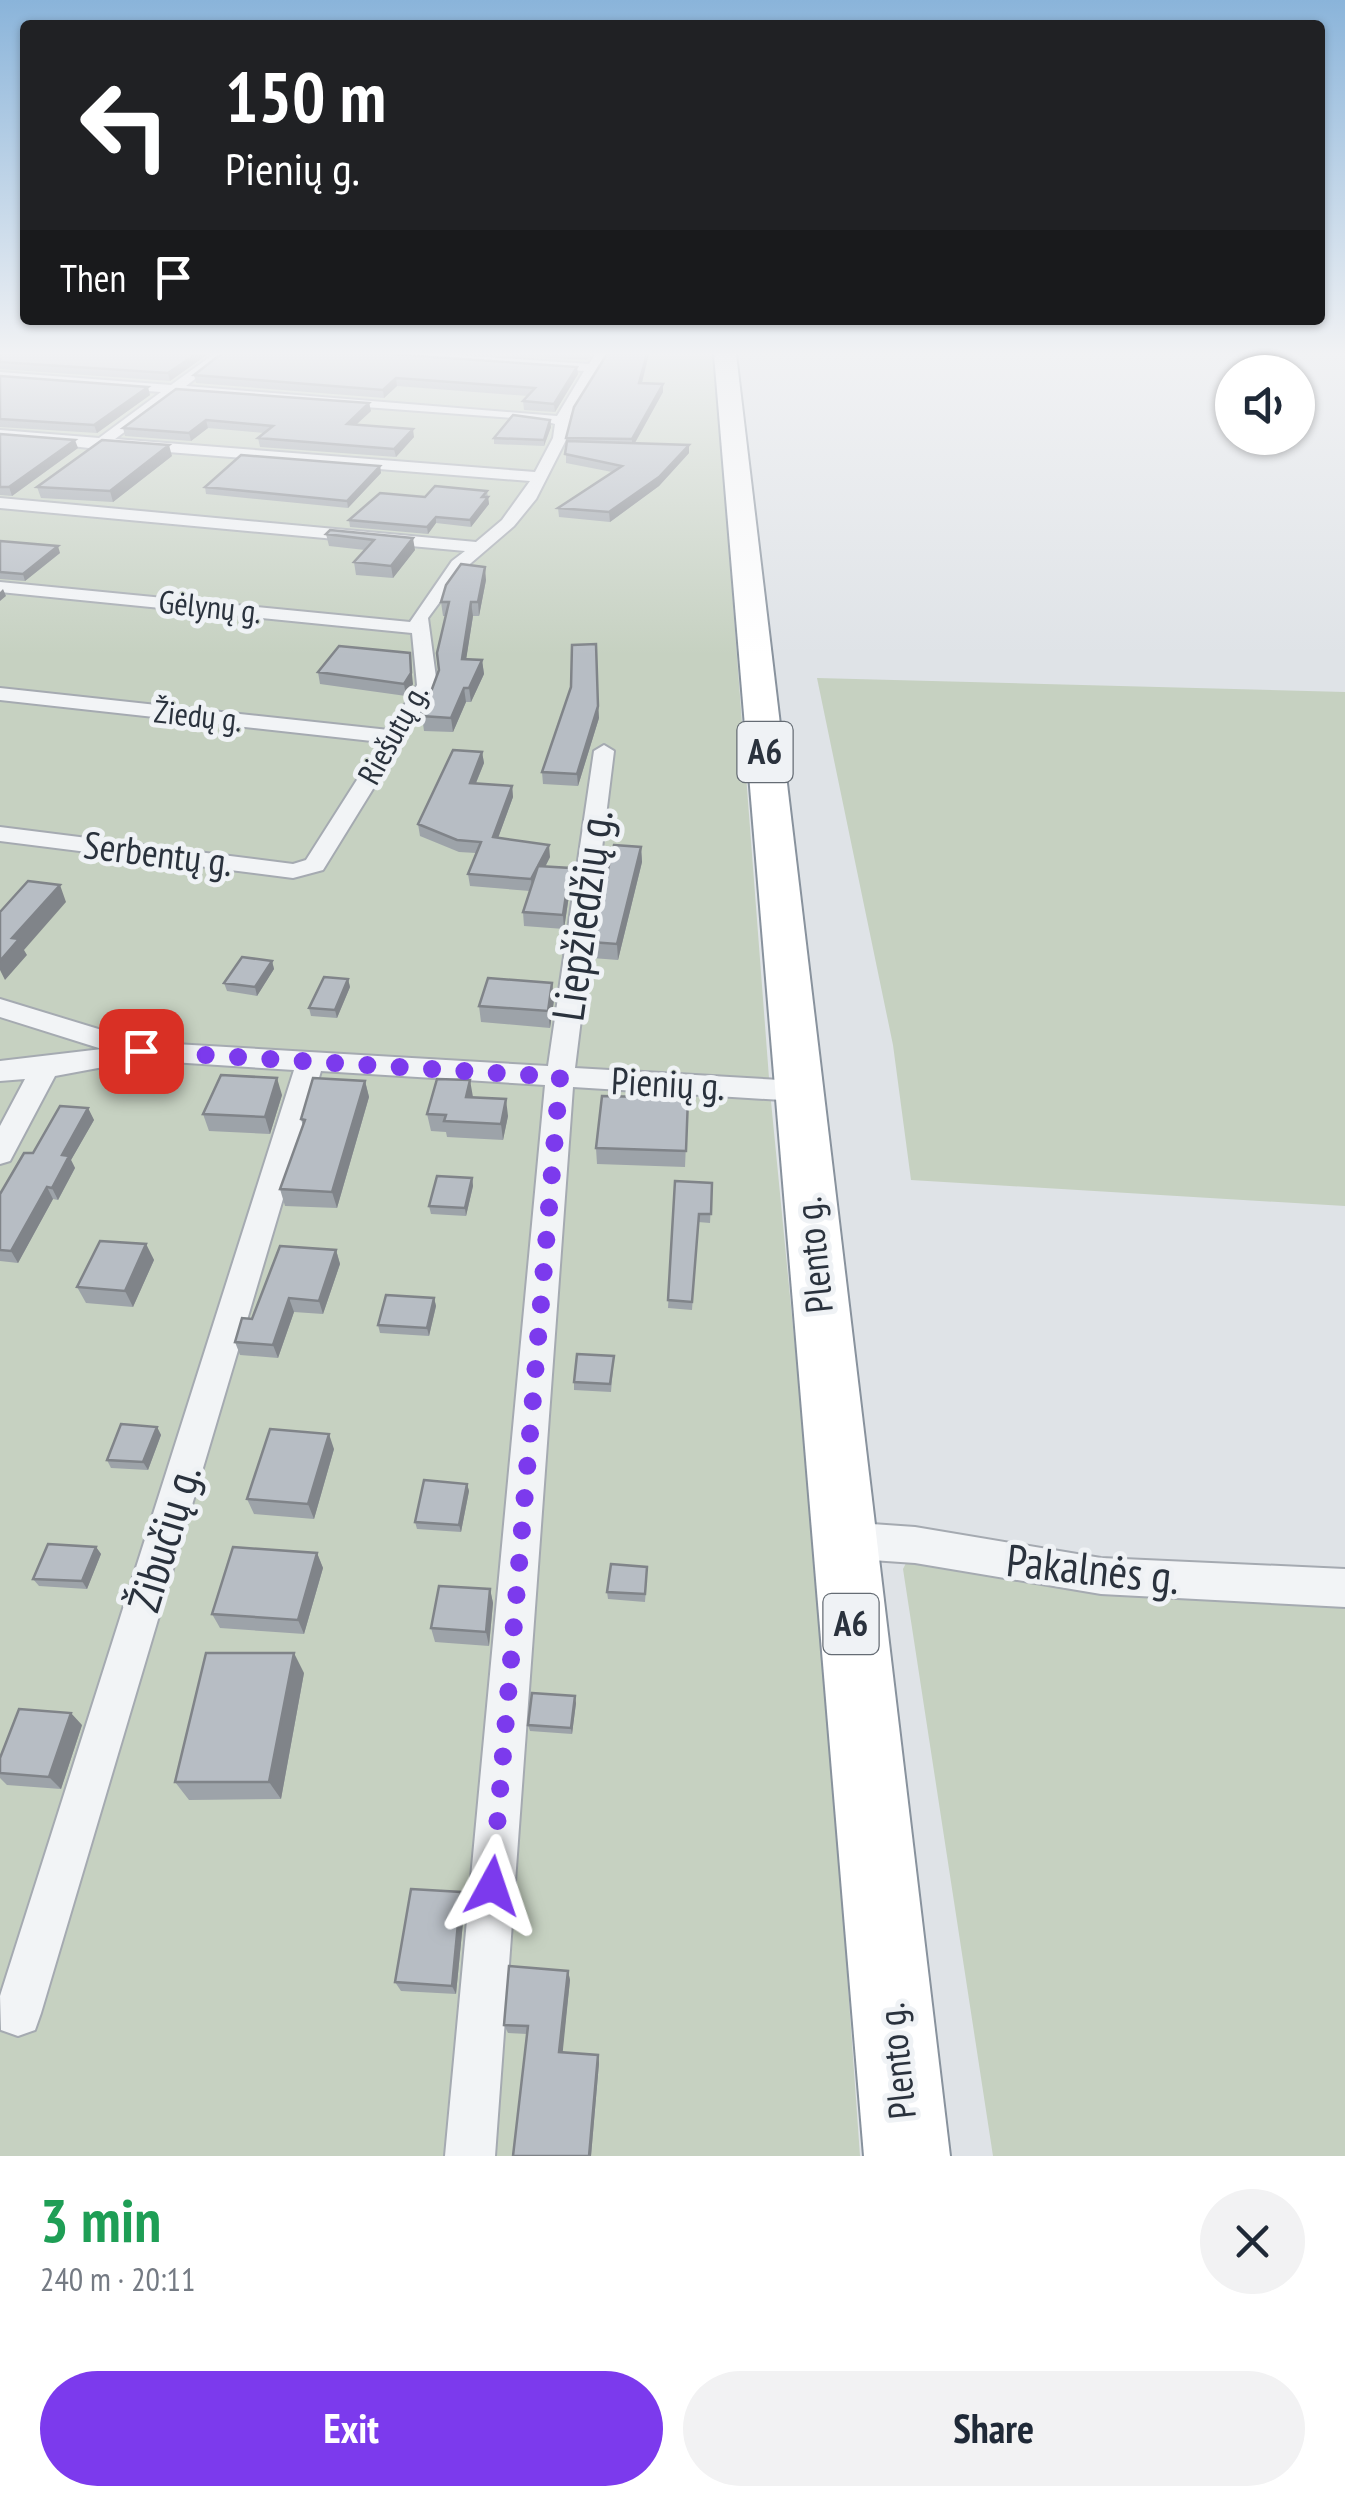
<!DOCTYPE html>
<meta charset="utf-8">
<style>
:root{--surface:#fff;--page:#f2f2f3;--text:#1f2937;--muted:#747a83;--accent:#7c3aed}
body{margin:0;font-family:"PT Sans Narrow",sans-serif;background:var(--page);color:var(--text);height:100vh;display:flex;flex-direction:column;font-size:38px;white-space:nowrap}
*{box-sizing:border-box;margin:0}
p{font-size:32px;color:var(--muted)}
.icon{flex:none;width:55px;height:55px;fill:none;stroke:currentColor;stroke-width:2;stroke-linecap:round;stroke-linejoin:round}
.map{position:relative;height:2156px;overflow:hidden}
.sheet{display:flex;flex-direction:column;background:var(--surface);flex:1}
.sheet>*{flex:none}
.hud{position:absolute;left:20px;top:20px;width:1305px;height:305px;border-radius:10px;box-shadow:0 2px 8px #0004;background:#202124;color:#fff;overflow:hidden}
.controls{position:absolute;left:1215px;top:355px;display:grid;gap:20px}
.controls a{display:grid;place-items:center;width:100px;height:100px;border-radius:50%;background:var(--surface);box-shadow:0 2px 8px #0004;font-size:50px}
.pin{position:absolute;display:grid;place-items:center;width:85px;height:85px;color:#fff;margin:-42px;border-radius:20px;box-shadow:0 5px 15px #0006}
.me{position:absolute;width:110px;margin:-55px;rotate:5deg;stroke-linejoin:round;filter:drop-shadow(0 0 8px #0008)}
.turn{display:flex;align-items:center;gap:35px;height:210px;padding:0 40px;font-size:45px}
.turn .icon{width:130px;height:130px;stroke-width:2.5}
.turn b{display:block;font-size:70px;line-height:85px}
.then{display:flex;align-items:center;height:95px;padding:0 40px;background:#0003;gap:20px;font-size:38px}
.round{display:grid;place-items:center;flex:none;width:105px;height:105px;border-radius:52px;background:var(--page)}
.summary{display:flex;align-items:center;justify-content:space-between;height:170px;padding:0 40px}
h1{font-size:60px;font-weight:700;line-height:75px;color:#1e9e55}
.action{display:flex;gap:20px;margin-top:auto;padding:20px 40px}
.action a{flex:1;height:115px;border-radius:60px;background:var(--accent);color:#fff;font-size:40px;font-weight:700;line-height:115px;text-align:center}
.action a+a{background:var(--page);color:var(--text)}
.map>svg:first-child{display:block}
.green{fill:#c6d1c1}
.lines{fill:none;stroke-linecap:round;stroke-linejoin:round}
.minor-casing{stroke:#a5aab1;stroke-width:4}
.trunk-casing{stroke:#88929d;stroke-width:4}
.minor{fill:#f2f4f6;fill-rule:evenodd}
.trunk{fill:#fff;fill-rule:evenodd}
.wall{fill:#9da3a9}
.shaded-wall{fill:#808489}
.building{fill:#b7bdc4;stroke:#808489;stroke-width:2.5}
.route{stroke:#7c3aed;stroke-width:18;stroke-dasharray:0 32.4}
.labels{text-anchor:middle;stroke-width:10;stroke-linejoin:round;paint-order:stroke}
.far-street-label{font-size:32px;fill:#2a323d;stroke:#eff2f5}
.shield{fill:#eff2f5;stroke:#656c74;stroke-width:2.5}
.shield-label{font-size:35px;font-weight:bold;fill:#2a323d}
.street-label{font-size:38px;fill:#2a323d;stroke:#eff2f5}
.near-street-label{font-size:45px;fill:#2a323d;stroke:#eff2f5}
</style>
<div class="map">
<svg width="1345" height="2156" viewBox="0 0 1345 2156">
<rect width="100%" height="100%" fill="#dfe3e7"/>
<!-- green -->
<path class="green" d="M 0,354 L 714,354 L 770,1091 L 824,1645 L 860,2156 L 0,2156 Z
M 817,678 L 1345,692 L 1345,1206 L 911,1180 L 893,1045 Z
M 915,1545 L 1345,1586 L 1345,2156 L 993,2156 L 903,1569 Z"/>
<g class="lines">
<defs>
<path id="minor" d="M 214,354 L 227,354 L 186,386 L 557,416 L 584,371 L 392,358 L 386,354 L 441,354 L 589,364 L 595,354 L 607,354 L 571,414 L 567,438 L 536,499 L 514,526 L 464,569 L 428,618 L 437,685 L 323,870 L 293,878 L 0,841 L 0,827 L 293,864 L 306,860 L 381,742 L 0,700 L 0,688 L 389,730 L 417,685 L 412,633 L 0,592 L 0,582 L 410,622 L 452,561 L 465,551 L 0,508 L 0,498 L 476,542 L 502,520 L 530,481 L 105,447 L 98,449 L 0,438 L 0,430 L 99,438 L 161,392 L 0,380 L 0,372 L 171,385 ZM 177,393 L 541,420 L 555,424 L 553,438 L 535,472 L 115,439 Z
M 604,745 L 614,751 L 575,1068 L 798,1081 L 808,1084 L 812,1091 L 808,1098 L 798,1101 L 573,1087 L 495,2156 L 445,2156 L 545,1085 L 321,1071 L 41,2013 L 35,2030 L 18,2036 L 1,2030 L 0,1996 L 294,1070 L 141,1060 L 55,1076 L 10,1161 L 0,1164 L 0,1126 L 25,1079 L 0,1081 L 0,1061 L 102,1049 L 0,1017 L 0,999 L 141,1042 L 548,1066 L 594,751 Z
M 843,1522 L 915,1527 L 1101,1558 L 1345,1569 L 1345,1607 L 1101,1594 L 915,1563 L 843,1558 L 830,1552 L 824,1540 L 830,1528 Z"/>
<path id="trunk" d="M 714,354 L 736,354 L 950,2156 L 864,2156 Z"/>
</defs>
<!-- minor casing -->
<use href="#minor" class="minor-casing"/>
<!-- trunk casing -->
<use href="#trunk" class="trunk-casing"/>
<!-- minor -->
<use href="#minor" class="minor"/>
<!-- trunk -->
<use href="#trunk" class="trunk"/>
</g>
<!-- wall -->
<path class="wall" d="M 0,354 L 208,354 L 170,381 L 0,369 Z
M 491,354 L 592,354 L 587,360 Z
M 578,374 L 555,412 L 524,410 L 523,401 L 528,396 L 397,386 L 384,398 L 196,383 L 194,375 Z
M 0,376 L 150,395 L 97,433 L 0,427 Z
M 642,383 L 663,392 L 635,443 L 689,453 L 659,486 L 610,522 L 559,517 L 558,508 L 612,472 L 566,463 L 566,438 Z
M 369,403 L 371,411 L 356,425 L 414,437 L 396,457 L 260,447 L 258,438 L 264,433 L 208,428 L 191,441 L 125,436 L 123,428 Z
M 550,420 L 551,427 L 544,446 L 494,444 L 494,438 Z
M 0,434 L 78,448 L 12,496 L 0,495 Z
M 172,456 L 113,502 L 41,498 L 37,487 Z
M 380,466 L 381,473 L 348,508 L 206,494 L 205,487 Z
M 487,491 L 489,504 L 471,527 L 436,523 L 428,534 L 350,527 L 349,520 L 425,497 Z
M 330,530 L 415,550 L 393,578 L 356,575 L 354,562 L 365,550 L 329,546 L 326,534 Z
M 0,541 L 60,553 L 25,581 L 0,579 Z
M 486,580 L 479,616 L 473,616 L 466,659 L 482,660 L 484,674 L 471,702 L 466,702 L 453,732 L 424,731 L 422,716 L 439,670 L 446,616 L 443,616 L 441,602 Z
M 318,672 L 413,684 L 406,696 L 320,684 Z
M 599,718 L 578,786 L 543,784 L 542,772 Z
M 482,752 L 484,763 L 476,783 L 512,786 L 513,797 L 498,838 L 550,857 L 545,867 L 571,882 L 564,929 L 524,926 L 523,912 L 530,891 L 470,886 L 468,874 L 476,853 L 459,852 L 420,836 L 418,824 Z
M 641,847 L 642,862 L 618,960 L 592,958 L 591,942 L 608,869 Z
M 272,961 L 274,969 L 257,996 L 227,991 L 224,983 Z
M 348,979 L 350,987 L 337,1018 L 311,1016 L 309,1008 Z
M 554,1000 L 550,1028 L 481,1022 L 479,1006 Z
M 365,1081 L 369,1097 L 337,1208 L 285,1206 L 280,1189 L 303,1126 L 301,1119 Z
M 282,1095 L 270,1134 L 209,1131 L 203,1114 Z
M 473,1098 L 508,1116 L 503,1140 L 447,1137 L 446,1132 L 431,1131 L 427,1114 Z
M 688,1098 L 685,1167 L 597,1164 L 596,1148 Z
M 88,1108 L 94,1120 L 71,1160 L 75,1168 L 58,1200 L 53,1199 L 18,1263 L 0,1261 L 0,1194 L 33,1153 Z
M 472,1178 L 473,1186 L 466,1216 L 431,1214 L 429,1206 Z
M 675,1181 L 712,1183 L 710,1223 L 698,1222 L 692,1310 L 668,1308 Z
M 146,1244 L 154,1260 L 133,1307 L 86,1303 L 77,1287 Z
M 336,1250 L 340,1264 L 323,1314 L 294,1312 L 278,1358 L 240,1355 L 235,1342 L 252,1319 Z
M 434,1298 L 436,1306 L 429,1336 L 380,1333 L 378,1325 Z
M 614,1356 L 611,1392 L 574,1390 L 574,1382 Z
M 157,1427 L 161,1435 L 148,1470 L 111,1468 L 107,1460 Z
M 334,1449 L 314,1519 L 254,1514 L 247,1499 Z
M 467,1484 L 469,1491 L 461,1532 L 417,1529 L 415,1522 Z
M 96,1547 L 101,1554 L 87,1589 L 39,1586 L 33,1579 Z
M 317,1553 L 323,1568 L 304,1634 L 220,1628 L 212,1614 Z
M 647,1574 L 645,1602 L 608,1599 L 607,1592 Z
M 490,1589 L 493,1603 L 489,1646 L 435,1642 L 431,1628 Z
M 304,1673 L 281,1799 L 189,1800 L 175,1782 Z
M 576,1703 L 572,1734 L 530,1731 L 528,1725 Z
M 82,1725 L 61,1789 L 7,1785 L 0,1778 L 0,1758 Z
M 461,1892 L 465,1902 L 456,1994 L 401,1991 L 395,1982 Z
M 568,1971 L 570,1980 L 562,2052 L 598,2055 L 599,2063 L 591,2156 L 527,2034 L 508,2033 L 504,2025 Z"/>
<!-- shaded-wall -->
<path class="shaded-wall" d="M 196,354 L 208,354 L 170,381 L 168,373 Z
M 647,354 L 649,354 L 640,391 L 639,383 Z
M 577,367 L 578,374 L 555,412 L 554,404 Z
M 396,378 L 397,386 L 384,398 L 383,390 Z
M 663,384 L 663,392 L 632,448 L 632,439 Z
M 148,387 L 150,395 L 97,433 L 94,425 Z
M 369,403 L 371,411 L 348,432 L 347,424 Z
M 206,420 L 208,428 L 191,441 L 189,433 Z
M 550,420 L 551,427 L 544,446 L 544,440 Z
M 413,429 L 414,437 L 396,457 L 394,449 Z
M 75,440 L 78,448 L 12,496 L 9,487 Z
M 169,445 L 172,456 L 113,502 L 110,491 Z
M 689,445 L 689,453 L 659,486 L 610,522 L 609,512 Z
M 380,466 L 381,473 L 348,508 L 347,501 Z
M 488,497 L 489,504 L 471,527 L 470,520 Z
M 436,517 L 436,523 L 428,534 L 427,527 Z
M 413,538 L 415,550 L 393,578 L 391,566 Z
M 58,546 L 60,553 L 25,581 L 23,574 Z
M 485,567 L 486,580 L 479,616 L 478,602 Z
M 3,589 L 6,596 L 0,601 L 0,592 Z
M 471,602 L 473,616 L 464,673 L 462,659 Z
M 596,655 L 599,718 L 578,786 L 577,774 Z
M 482,660 L 484,674 L 471,702 L 469,688 Z
M 411,665 L 413,684 L 406,696 L 404,684 Z
M 464,688 L 466,702 L 453,732 L 451,718 Z
M 482,752 L 484,763 L 471,795 L 470,783 Z
M 512,786 L 513,797 L 494,849 L 493,837 Z
M 549,845 L 550,857 L 533,891 L 531,879 Z
M 641,847 L 642,862 L 618,960 L 617,944 Z
M 570,868 L 571,882 L 564,929 L 563,915 Z
M 60,885 L 66,902 L 24,950 L 27,955 L 5,980 L 0,970 L 0,961 L 12,938 Z
M 272,961 L 274,969 L 257,996 L 255,987 Z
M 348,979 L 350,987 L 337,1018 L 335,1010 Z
M 552,983 L 554,1000 L 550,1028 L 548,1011 Z
M 277,1078 L 282,1095 L 270,1134 L 265,1117 Z
M 470,1080 L 473,1097 L 468,1114 L 466,1097 Z
M 365,1081 L 369,1097 L 337,1208 L 332,1192 Z
M 506,1099 L 508,1116 L 503,1140 L 501,1124 Z
M 88,1108 L 94,1120 L 71,1160 L 75,1168 L 58,1200 L 52,1188 L 62,1155 Z
M 472,1178 L 473,1186 L 466,1216 L 465,1208 Z
M 47,1187 L 53,1199 L 18,1263 L 11,1251 Z
M 146,1244 L 154,1260 L 133,1307 L 125,1291 Z
M 336,1250 L 340,1264 L 323,1314 L 319,1301 Z
M 289,1298 L 294,1312 L 278,1358 L 273,1345 Z
M 434,1298 L 436,1306 L 429,1336 L 427,1328 Z
M 157,1427 L 161,1435 L 148,1470 L 143,1462 Z
M 329,1434 L 334,1449 L 314,1519 L 308,1504 Z
M 467,1484 L 469,1491 L 461,1532 L 459,1525 Z
M 96,1547 L 101,1554 L 87,1589 L 82,1581 Z
M 317,1553 L 323,1568 L 304,1634 L 298,1620 Z
M 490,1589 L 493,1603 L 489,1646 L 486,1632 Z
M 294,1653 L 304,1673 L 281,1799 L 269,1782 Z
M 575,1696 L 576,1703 L 572,1734 L 571,1728 Z
M 71,1713 L 82,1725 L 61,1789 L 49,1777 Z
M 461,1892 L 465,1902 L 456,1994 L 452,1986 Z
M 568,1971 L 570,1980 L 562,2059 L 559,2052 Z
M 598,2055 L 599,2063 L 591,2156 L 589,2156 Z"/>
<!-- building -->
<path class="building" d="M 0,354 L 196,354 L 168,373 L 0,362 Z
M 221,354 L 390,354 L 577,367 L 554,404 L 523,401 L 535,388 L 396,378 L 383,390 L 194,375 Z
M 607,354 L 647,354 L 639,383 L 663,384 L 632,439 L 566,438 L 574,407 Z
M 0,376 L 148,387 L 94,425 L 0,419 Z
M 176,389 L 369,403 L 347,424 L 413,429 L 394,449 L 258,438 L 273,426 L 206,420 L 189,433 L 123,428 Z
M 513,415 L 550,420 L 544,440 L 494,438 Z
M 0,434 L 75,440 L 9,487 L 0,487 Z
M 102,440 L 169,445 L 110,491 L 37,487 Z
M 567,441 L 689,445 L 659,477 L 609,512 L 558,508 L 622,466 L 565,454 Z
M 241,455 L 380,466 L 347,501 L 205,487 Z
M 435,486 L 487,491 L 482,497 L 488,497 L 470,520 L 436,517 L 427,527 L 349,520 L 380,493 L 425,497 Z
M 330,530 L 413,538 L 391,566 L 354,562 L 374,540 L 326,534 Z
M 0,541 L 58,546 L 23,574 L 0,572 Z
M 461,564 L 485,567 L 478,602 L 471,602 L 462,659 L 482,660 L 469,688 L 464,688 L 451,718 L 422,716 L 439,670 L 437,653 L 449,602 L 441,602 L 446,585 Z
M 596,644 L 598,706 L 577,774 L 542,772 L 571,687 L 572,645 Z
M 339,646 L 410,653 L 411,673 L 404,684 L 318,672 Z
M 453,750 L 482,752 L 470,783 L 512,786 L 493,837 L 549,845 L 531,879 L 468,874 L 481,842 L 457,840 L 418,824 Z
M 614,845 L 641,847 L 617,944 L 591,942 L 601,868 L 608,869 Z
M 538,866 L 570,868 L 563,915 L 523,912 Z
M 28,881 L 60,885 L 12,938 L 19,939 L 0,961 L 0,912 Z
M 242,957 L 272,961 L 255,987 L 224,983 Z
M 324,977 L 348,979 L 335,1010 L 309,1008 Z
M 488,978 L 552,983 L 548,1011 L 479,1006 Z
M 221,1075 L 277,1078 L 265,1117 L 203,1114 Z
M 313,1078 L 365,1081 L 332,1192 L 280,1189 L 305,1120 L 301,1119 Z
M 437,1079 L 470,1080 L 466,1097 L 506,1099 L 501,1124 L 444,1121 L 446,1115 L 427,1114 Z
M 602,1096 L 688,1098 L 686,1151 L 596,1148 Z
M 60,1106 L 88,1108 L 62,1155 L 69,1156 L 52,1188 L 47,1187 L 11,1251 L 0,1250 L 0,1194 L 24,1153 L 33,1153 Z
M 437,1176 L 472,1178 L 465,1208 L 429,1206 Z
M 675,1181 L 712,1183 L 711,1214 L 699,1214 L 692,1302 L 668,1300 Z
M 100,1241 L 146,1244 L 125,1291 L 77,1287 Z
M 280,1246 L 336,1250 L 319,1301 L 289,1298 L 273,1345 L 235,1342 L 242,1318 L 252,1319 Z
M 386,1295 L 434,1298 L 427,1328 L 378,1325 Z
M 577,1354 L 614,1356 L 610,1384 L 574,1382 Z
M 121,1424 L 157,1427 L 143,1462 L 107,1460 Z
M 270,1429 L 329,1434 L 308,1504 L 247,1499 Z
M 424,1480 L 467,1484 L 459,1525 L 415,1522 Z
M 48,1544 L 96,1547 L 82,1581 L 33,1579 Z
M 233,1547 L 317,1553 L 298,1620 L 212,1614 Z
M 611,1564 L 647,1567 L 645,1594 L 607,1592 Z
M 439,1586 L 490,1589 L 486,1632 L 431,1628 Z
M 206,1653 L 294,1653 L 269,1782 L 175,1782 Z
M 532,1693 L 575,1696 L 571,1728 L 528,1725 Z
M 19,1709 L 71,1713 L 49,1777 L 0,1773 L 0,1758 Z
M 411,1889 L 461,1892 L 452,1986 L 395,1982 Z
M 509,1966 L 568,1971 L 559,2052 L 598,2055 L 589,2156 L 513,2156 L 528,2026 L 504,2025 Z"/>
<!-- sky -->
<linearGradient id="sky" x2="0" y2="1"><stop stop-color="#8ab4da"/><stop offset="0.54" stop-color="#f1f2f4"/><stop offset="1" stop-color="#f1f2f4" stop-opacity="0"/></linearGradient>
<rect width="1345" height="655" fill="url(#sky)"/>
<g class="lines">
<!-- route -->
<path class="route" d="M 141,1051 L 560,1077 L 492,1886"/>
</g>
<g class="labels">
<!-- far-street labels -->
<g class="far-street-label">
<text transform="translate(210 607) rotate(6)" y="11">Gėlynų g.</text>
<text transform="translate(198 716) rotate(6)" y="11">Žiedų g.</text>
<text transform="translate(393 734) rotate(-61)" y="11">Riešutų g.</text>
</g>
<!-- shield labels -->
<g class="shield">
<rect x="737.5" y="722" width="55" height="60" rx="8"/>
<rect x="823.5" y="1594" width="55" height="60" rx="8"/>
</g>
<g class="shield-label">
<text x="765" y="764">A6</text>
<text x="851" y="1636">A6</text>
</g>
<!-- street labels -->
<g class="street-label">
<text transform="translate(158 854) rotate(7)" y="13">Serbentų g.</text>
<text transform="translate(668 1084) rotate(3)" y="13">Pienių g.</text>
<text transform="translate(814 1255) rotate(-96)" y="13">Plento g.</text>
<text transform="translate(897 2061) rotate(-96)" y="13">Plento g.</text>
</g>
<!-- near-street labels -->
<g class="near-street-label">
<text transform="translate(582 915) rotate(-82)" y="16">Liepžiedžių g.</text>
<text transform="translate(164 1538) rotate(-73)" y="16">Žibučių g.</text>
<text transform="translate(1093 1569) rotate(6)" y="16">Pakalnės g.</text>
</g>
</g>
</svg>
<div class="controls">
<a><svg class="icon" aria-label="sound" viewBox="0 0 24 24"><path d="M4 9h4l5-4v14l-5-4H4zM17 9q2 3 0 6"/></svg></a>
</div>
<div class="pin" style="left:141px;top:1051px;background:#d93025"><svg class="icon" aria-label="arrive" viewBox="0 0 24 24"><path d="M6 21V4h12l-3 4 3 4H6"/></svg></div>
<svg class="me" style="left:492px;top:1886px" viewBox="-20 -20 40 40"><path d="M0-17L14 15 0 8-14 15z" fill="#7c3aed" stroke="#fff" stroke-width="4"/></svg>
<div class="hud">
<div class="turn"><svg class="icon" aria-label="left" viewBox="0 0 24 24"><path d="M17 20v-9H6M10 6l-5 5 5 5"/></svg><div><b>150 m</b>Pienių g.</div></div>
<div class="then">Then<svg class="icon" aria-label="arrive" viewBox="0 0 24 24"><path d="M6 21V4h12l-3 4 3 4H6"/></svg></div>
</div>
</div>
<section class="sheet">
<div class="summary"><div><h1>3 min</h1><p>240 m · 20:11</p></div><a class="round"><svg class="icon" aria-label="close" viewBox="0 0 24 24"><path d="M6 6l12 12M18 6L6 18"/></svg></a></div>
<div class="action"><a>Exit</a><a>Share</a></div>
</section>
